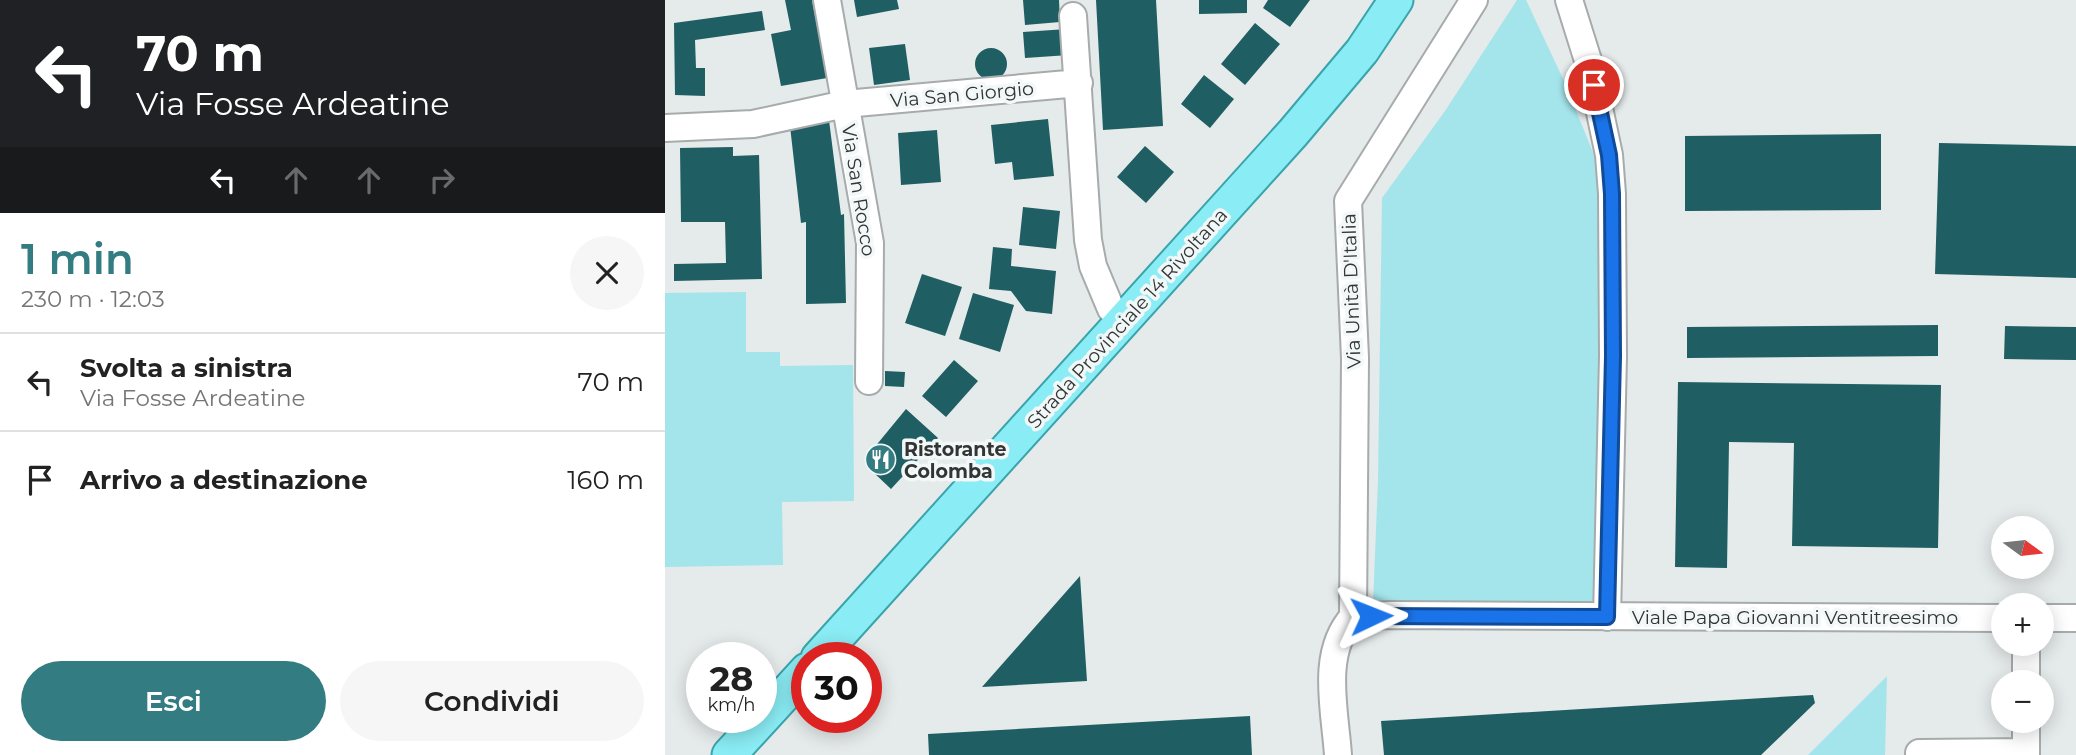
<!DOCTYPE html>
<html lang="it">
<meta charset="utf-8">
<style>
:root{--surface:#fff;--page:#f6f6f6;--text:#222;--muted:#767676;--line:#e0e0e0;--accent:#337c82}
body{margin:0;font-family:Montserrat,sans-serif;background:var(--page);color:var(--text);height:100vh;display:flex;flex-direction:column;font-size:26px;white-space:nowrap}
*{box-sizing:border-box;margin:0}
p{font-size:23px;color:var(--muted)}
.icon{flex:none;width:38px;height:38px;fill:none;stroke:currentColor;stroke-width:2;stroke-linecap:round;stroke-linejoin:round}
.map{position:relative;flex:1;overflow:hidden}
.sheet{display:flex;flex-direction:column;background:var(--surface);width:665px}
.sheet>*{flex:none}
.banner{background:#202124;color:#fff;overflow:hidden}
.needle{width:46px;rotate:105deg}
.controls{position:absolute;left:1326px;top:516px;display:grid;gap:14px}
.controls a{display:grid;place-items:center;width:63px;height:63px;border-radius:50%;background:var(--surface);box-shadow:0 4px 18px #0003;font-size:35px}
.speed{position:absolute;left:21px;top:642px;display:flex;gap:14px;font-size:35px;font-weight:700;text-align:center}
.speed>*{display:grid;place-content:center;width:91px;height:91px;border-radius:50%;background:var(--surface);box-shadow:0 4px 18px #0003;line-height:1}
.speed small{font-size:18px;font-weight:400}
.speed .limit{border:10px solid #d22;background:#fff;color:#111}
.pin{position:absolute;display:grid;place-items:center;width:60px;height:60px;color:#fff;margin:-30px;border:4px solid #fff;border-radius:50%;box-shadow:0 2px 7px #0007}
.me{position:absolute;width:77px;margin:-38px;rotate:88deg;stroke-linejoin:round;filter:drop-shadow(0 0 5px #0008)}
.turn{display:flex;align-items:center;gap:24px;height:147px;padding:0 21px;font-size:32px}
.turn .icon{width:91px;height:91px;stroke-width:2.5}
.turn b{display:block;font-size:49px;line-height:60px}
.lanes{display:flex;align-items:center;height:66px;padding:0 21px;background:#0003;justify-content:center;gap:35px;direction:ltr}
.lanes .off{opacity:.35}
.round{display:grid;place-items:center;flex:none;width:74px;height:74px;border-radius:37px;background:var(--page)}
.overview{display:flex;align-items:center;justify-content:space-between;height:119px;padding:0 21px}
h1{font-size:42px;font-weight:600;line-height:52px;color:var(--accent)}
.action{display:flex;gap:14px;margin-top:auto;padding:14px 21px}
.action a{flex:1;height:80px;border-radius:42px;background:var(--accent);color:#fff;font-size:28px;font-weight:600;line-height:80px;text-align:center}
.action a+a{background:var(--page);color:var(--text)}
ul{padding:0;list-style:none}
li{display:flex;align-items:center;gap:21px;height:98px;padding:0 21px;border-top:2px solid var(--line)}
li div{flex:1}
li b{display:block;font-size:26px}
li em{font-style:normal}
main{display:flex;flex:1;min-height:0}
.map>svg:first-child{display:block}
.green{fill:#a4e5eb}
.building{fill:#1f5e63}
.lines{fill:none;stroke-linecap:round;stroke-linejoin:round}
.minor-casing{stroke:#a7abac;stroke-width:30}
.major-casing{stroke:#39a4ac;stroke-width:37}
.minor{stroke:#fff;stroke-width:26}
.major{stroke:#8aecf4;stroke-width:33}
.route-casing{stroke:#114b97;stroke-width:18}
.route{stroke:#1a73e8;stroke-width:12}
.labels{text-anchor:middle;stroke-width:7;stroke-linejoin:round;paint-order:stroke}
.street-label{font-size:19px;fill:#333535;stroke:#f2f7f7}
.poi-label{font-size:19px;font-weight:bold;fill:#333535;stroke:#f2f7f7;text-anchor:start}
</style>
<main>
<section class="sheet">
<div class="banner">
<div class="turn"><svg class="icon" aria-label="left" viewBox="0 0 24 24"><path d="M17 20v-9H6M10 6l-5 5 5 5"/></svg><div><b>70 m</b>Via Fosse Ardeatine</div></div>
<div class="lanes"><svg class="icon" aria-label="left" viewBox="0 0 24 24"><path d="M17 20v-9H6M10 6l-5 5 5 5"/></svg><svg class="icon off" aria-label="ahead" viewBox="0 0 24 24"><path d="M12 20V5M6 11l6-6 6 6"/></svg><svg class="icon off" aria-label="ahead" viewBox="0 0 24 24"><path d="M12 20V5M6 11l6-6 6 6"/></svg><svg class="icon off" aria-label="right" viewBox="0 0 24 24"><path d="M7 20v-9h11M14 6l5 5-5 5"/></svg></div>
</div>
<div class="overview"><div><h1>1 min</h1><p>230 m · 12:03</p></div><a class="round"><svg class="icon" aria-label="close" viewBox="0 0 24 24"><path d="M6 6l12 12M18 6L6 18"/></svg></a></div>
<ul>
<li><svg class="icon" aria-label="left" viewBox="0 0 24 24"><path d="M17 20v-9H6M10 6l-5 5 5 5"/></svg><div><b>Svolta a sinistra</b><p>Via Fosse Ardeatine</p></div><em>70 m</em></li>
<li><svg class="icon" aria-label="arrive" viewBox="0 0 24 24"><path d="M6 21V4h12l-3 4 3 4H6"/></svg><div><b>Arrivo a destinazione</b></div><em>160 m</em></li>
</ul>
<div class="action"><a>Esci</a><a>Condividi</a></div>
</section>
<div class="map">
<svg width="1411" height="755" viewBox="0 0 1411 755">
<rect width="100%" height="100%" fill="#e5eaea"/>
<!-- green -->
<path class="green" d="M 852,0 L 861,0 L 900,83 L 933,165 L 936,381 L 931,605 L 708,605 L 713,480 L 717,198 L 780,111 Z
M 81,292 L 81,352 L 115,352 L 115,366 L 188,365 L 189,501 L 117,502 L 118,565 L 0,567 L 0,293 Z
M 1222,676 L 1220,755 L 1143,755 Z"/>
<!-- building -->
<path class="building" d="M 120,0 L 147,0 L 162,78 L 116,86 L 106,34 L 126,30 Z
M 189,0 L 232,0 L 234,9 L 192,17 Z
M 358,0 L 394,0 L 395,22 L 360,25 Z
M 431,0 L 491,0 L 498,126 L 438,130 Z
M 534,0 L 582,0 L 582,13 L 534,14 Z
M 603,0 L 645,0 L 625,27 L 598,8 Z
M 97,11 L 100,30 L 30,40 L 31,68 L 40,68 L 40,96 L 10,95 L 9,23 Z
M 590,23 L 615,44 L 580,85 L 556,64 Z
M 402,29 L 404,55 L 360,58 L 358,32 Z
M 240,44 L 245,80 L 209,85 L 204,48 Z
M310 64a16 16 0 1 1 32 0a16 16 0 1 1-32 0Z
M 539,75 L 569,99 L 545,128 L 516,104 Z
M 383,119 L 389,176 L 349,180 L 347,162 L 330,164 L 326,125 Z
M 164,120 L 176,215 L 179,214 L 181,303 L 141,304 L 141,222 L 136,223 L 125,126 Z
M 272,130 L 276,182 L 236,185 L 233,133 Z
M 1216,134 L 1216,210 L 1020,211 L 1020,136 Z
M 1274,143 L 1411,146 L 1411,278 L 1270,274 Z
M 480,146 L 509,172 L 481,203 L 452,177 Z
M 68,147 L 68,156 L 94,155 L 97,279 L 9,281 L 9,264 L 61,263 L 60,222 L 16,222 L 15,148 Z
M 358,207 L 395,211 L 391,249 L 354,245 Z
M 328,247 L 347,249 L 346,266 L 391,271 L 387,314 L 361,311 L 346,291 L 324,289 Z
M 257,274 L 297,287 L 280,336 L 240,323 Z
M 308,293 L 349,305 L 335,352 L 294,339 Z
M 1273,325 L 1273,356 L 1022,358 L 1022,327 Z
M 1340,326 L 1411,327 L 1411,360 L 1339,359 Z
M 289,360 L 313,381 L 281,417 L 257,396 Z
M 220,371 L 240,372 L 239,387 L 220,386 Z
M 1013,382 L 1276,385 L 1273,548 L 1127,546 L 1129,443 L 1064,442 L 1062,568 L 1010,567 Z
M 241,409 L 273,438 L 226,489 L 208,472 L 215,464 L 204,454 Z
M 415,576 L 422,681 L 317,687 Z
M 1148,695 L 1150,703 L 1096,755 L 719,755 L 716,721 Z
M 585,716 L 587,755 L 264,755 L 263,734 Z"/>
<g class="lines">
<defs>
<path id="minor" d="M 162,0 L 205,243 L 204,381
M 904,0 L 926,70 L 944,155 L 947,194 L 948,356 L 942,617
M 408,16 L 423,240 L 428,266 L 446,309
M 0,128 L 88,124 L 180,104 L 414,83
M 688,617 L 690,358 L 683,201 L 809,0
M 1377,618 L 1411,618
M 1361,644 L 1361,682
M 1361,721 L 1361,755
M 1254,753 L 1361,752
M 673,755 C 670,710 655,653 688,617 L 725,615 L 1339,618"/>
<path id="major" d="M 153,658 L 628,133 L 697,51 L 731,0
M 64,755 L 142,670"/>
</defs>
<!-- minor casing -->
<use href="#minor" class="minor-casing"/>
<!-- major casing -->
<use href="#major" class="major-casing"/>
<!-- minor -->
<use href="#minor" class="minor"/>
<!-- major -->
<use href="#major" class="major"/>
</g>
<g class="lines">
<defs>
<path id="route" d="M 706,616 L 942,617 L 948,356 L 947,194 L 944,155 L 929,85"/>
</defs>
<!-- route casing -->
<use href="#route" class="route-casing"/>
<!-- route -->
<use href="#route" class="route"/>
</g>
<!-- icons -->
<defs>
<symbol id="restaurant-disc" viewBox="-11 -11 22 22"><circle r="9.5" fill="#337c82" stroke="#f2f7f7"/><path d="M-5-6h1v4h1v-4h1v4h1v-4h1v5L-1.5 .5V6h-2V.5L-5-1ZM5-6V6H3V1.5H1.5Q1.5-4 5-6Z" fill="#fff"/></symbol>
</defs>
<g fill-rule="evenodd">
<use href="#restaurant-disc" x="198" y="442" width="35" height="35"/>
</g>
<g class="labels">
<!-- street labels -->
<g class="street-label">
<text transform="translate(297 94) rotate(-5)" y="7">Via San Giorgio</text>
<text transform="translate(194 190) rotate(81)" y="7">Via San Rocco</text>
<text transform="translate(686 291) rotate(-92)" y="7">Via Unità D'Italia</text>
<text transform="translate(462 318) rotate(-48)" y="7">Strada Provinciale 14 Rivoltana</text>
<text x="1130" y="624">Viale Papa Giovanni Ventitreesimo</text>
</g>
<!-- poi labels -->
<g class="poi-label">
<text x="239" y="456">Ristorante<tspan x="239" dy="22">Colomba</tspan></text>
</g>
</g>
</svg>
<div class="controls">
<a><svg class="needle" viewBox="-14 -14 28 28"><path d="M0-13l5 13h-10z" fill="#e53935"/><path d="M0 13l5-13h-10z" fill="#767676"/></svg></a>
<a>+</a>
<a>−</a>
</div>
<div class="speed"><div>28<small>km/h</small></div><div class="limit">30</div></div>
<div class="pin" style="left:929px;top:85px;background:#d93025"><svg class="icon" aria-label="arrive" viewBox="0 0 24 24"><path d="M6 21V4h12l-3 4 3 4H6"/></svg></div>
<svg class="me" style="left:706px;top:616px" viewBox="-20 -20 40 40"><path d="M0-17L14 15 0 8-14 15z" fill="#1a73e8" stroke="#fff" stroke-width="4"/></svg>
</div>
</main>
